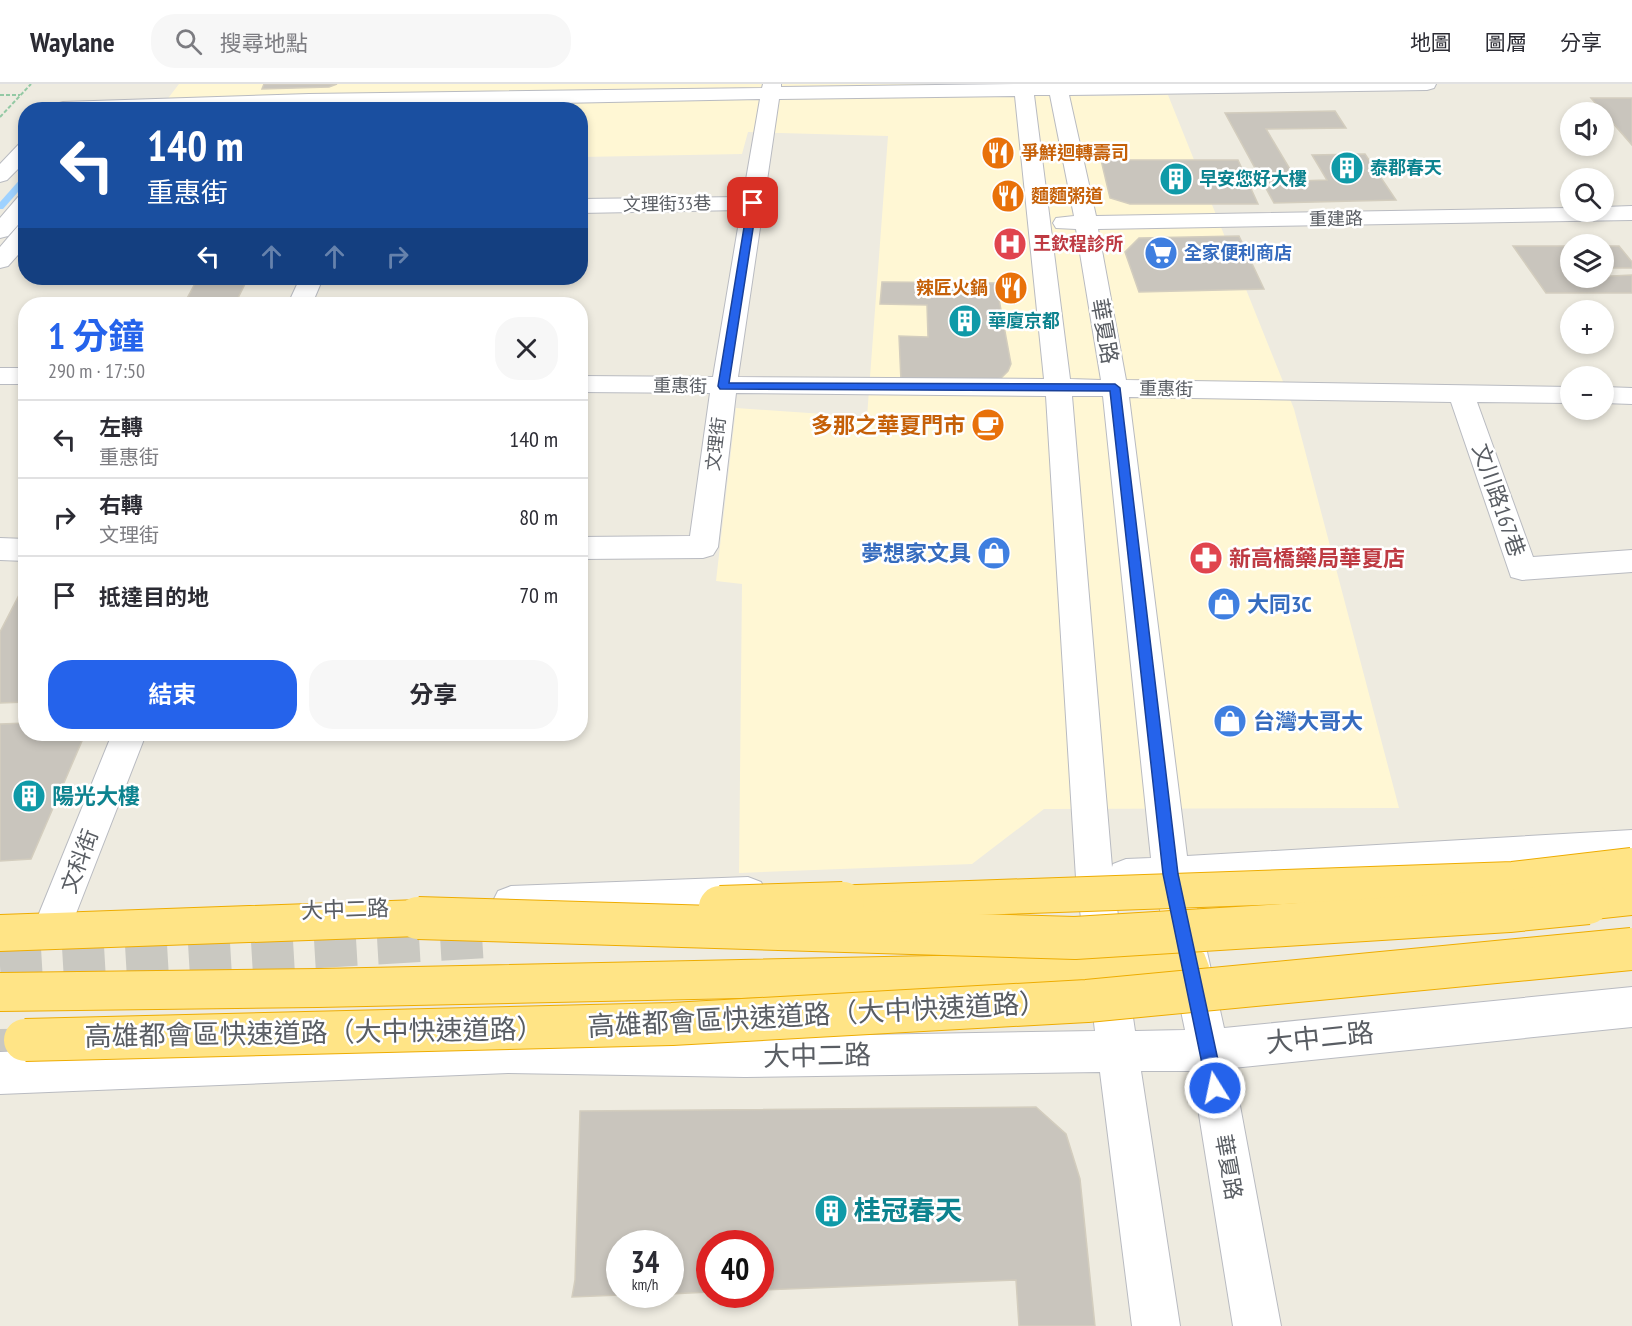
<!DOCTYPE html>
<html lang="zh-TW">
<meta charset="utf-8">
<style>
:root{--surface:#fff;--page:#f7f7f7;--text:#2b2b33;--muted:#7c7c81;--line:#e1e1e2;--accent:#2563eb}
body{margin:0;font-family:"PT Sans Narrow","Noto Sans TC",sans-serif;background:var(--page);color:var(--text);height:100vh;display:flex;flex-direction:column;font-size:22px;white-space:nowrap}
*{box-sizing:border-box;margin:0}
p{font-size:20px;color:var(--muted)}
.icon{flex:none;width:33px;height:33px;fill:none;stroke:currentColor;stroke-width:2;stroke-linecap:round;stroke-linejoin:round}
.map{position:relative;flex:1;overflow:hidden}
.sheet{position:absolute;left:18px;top:213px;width:570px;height:444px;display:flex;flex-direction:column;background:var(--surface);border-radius:24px;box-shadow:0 3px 9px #0003}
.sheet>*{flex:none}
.hud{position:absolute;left:18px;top:18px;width:570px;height:183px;border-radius:24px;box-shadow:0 3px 9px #0003;background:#1a4fa0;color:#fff;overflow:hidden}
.controls{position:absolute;left:1560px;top:18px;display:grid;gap:12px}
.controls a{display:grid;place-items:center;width:54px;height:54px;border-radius:50%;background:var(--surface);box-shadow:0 3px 9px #0003;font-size:30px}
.speed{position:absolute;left:606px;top:1146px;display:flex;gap:12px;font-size:30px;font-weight:700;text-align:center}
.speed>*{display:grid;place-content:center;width:78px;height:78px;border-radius:50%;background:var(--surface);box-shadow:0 3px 9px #0003;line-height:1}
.speed small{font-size:15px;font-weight:400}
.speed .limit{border:9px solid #d22;background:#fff;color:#111}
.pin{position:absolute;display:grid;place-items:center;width:51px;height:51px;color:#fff;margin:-26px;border-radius:12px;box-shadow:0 3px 9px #0006}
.me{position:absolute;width:66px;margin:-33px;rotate:350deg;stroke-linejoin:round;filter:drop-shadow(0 0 4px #0008)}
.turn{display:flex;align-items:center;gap:21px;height:126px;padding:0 30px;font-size:27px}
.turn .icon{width:78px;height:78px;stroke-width:2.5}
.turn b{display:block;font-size:42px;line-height:51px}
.lanes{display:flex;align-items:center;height:57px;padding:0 30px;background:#0003;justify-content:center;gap:30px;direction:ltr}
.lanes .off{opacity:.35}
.round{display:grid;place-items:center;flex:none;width:63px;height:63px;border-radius:24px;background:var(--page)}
.summary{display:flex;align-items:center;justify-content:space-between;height:102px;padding:0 30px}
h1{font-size:36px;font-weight:700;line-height:45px;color:var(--accent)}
.action{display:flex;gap:12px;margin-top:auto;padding:12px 30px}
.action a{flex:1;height:69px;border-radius:24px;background:var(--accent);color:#fff;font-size:24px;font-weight:700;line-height:69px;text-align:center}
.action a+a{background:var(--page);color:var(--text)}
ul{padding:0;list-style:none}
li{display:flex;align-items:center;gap:18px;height:78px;padding:0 30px;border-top:2px solid var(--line)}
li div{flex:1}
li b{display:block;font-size:22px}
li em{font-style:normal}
header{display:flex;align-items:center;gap:36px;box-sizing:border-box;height:84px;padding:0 30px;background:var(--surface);border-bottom:2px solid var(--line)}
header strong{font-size:28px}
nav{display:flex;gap:33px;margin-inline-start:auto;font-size:21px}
.search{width:420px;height:54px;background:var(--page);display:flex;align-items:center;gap:15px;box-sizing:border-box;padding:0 21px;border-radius:24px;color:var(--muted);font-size:22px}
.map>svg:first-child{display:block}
.commercial{fill:#fff7d4}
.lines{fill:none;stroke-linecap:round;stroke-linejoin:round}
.stream{fill:#9fd2ff;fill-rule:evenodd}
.building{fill:#c9c5bd;stroke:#d3cdbe;stroke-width:1.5}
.minor-tunnel{stroke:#c9c8c1;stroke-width:42;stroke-dasharray:42 21;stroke-linecap:butt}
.minor-casing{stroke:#b9bbc1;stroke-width:2}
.highway-casing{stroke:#eeac00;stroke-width:2}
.path{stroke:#93c9a4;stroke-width:2;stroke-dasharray:4 2;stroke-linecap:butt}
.minor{fill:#fff;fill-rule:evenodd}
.highway{fill:#ffe486;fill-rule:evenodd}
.highway-bridge-far1-casing{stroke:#eeac00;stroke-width:36;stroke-linecap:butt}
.highway-bridge-casing{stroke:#eeac00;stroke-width:44;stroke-linecap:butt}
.highway-bridge-far1{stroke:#ffe486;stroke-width:34}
.highway-bridge{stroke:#ffe486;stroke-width:42}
.route{fill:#2563eb;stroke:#184099;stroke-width:1.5}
.labels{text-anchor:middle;stroke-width:5;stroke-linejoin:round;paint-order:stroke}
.far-food-label{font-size:18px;font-weight:bold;fill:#c56008;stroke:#fff;text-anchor:start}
.far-culture-label{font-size:18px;font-weight:bold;fill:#0d838f;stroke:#fff;text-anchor:start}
.far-street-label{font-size:18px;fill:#595d63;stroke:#fff}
.far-health-label{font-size:18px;font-weight:bold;fill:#be3a42;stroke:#fff;text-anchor:start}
.far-shop-label{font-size:18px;font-weight:bold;fill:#366cbe;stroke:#fff;text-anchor:start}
.street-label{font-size:22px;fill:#595d63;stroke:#fff}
.food-label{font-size:22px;font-weight:bold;fill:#c56008;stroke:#fff;text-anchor:end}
.shop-label{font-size:22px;font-weight:bold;fill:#366cbe;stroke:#fff;text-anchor:start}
.health-label{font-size:22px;font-weight:bold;fill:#be3a42;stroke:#fff;text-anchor:start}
.culture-label{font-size:22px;font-weight:bold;fill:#0d838f;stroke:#fff;text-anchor:start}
.near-street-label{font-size:27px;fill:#595d63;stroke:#fff}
.near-culture-label{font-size:27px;font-weight:bold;fill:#0d838f;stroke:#fff;text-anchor:start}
</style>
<header>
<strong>Waylane</strong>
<div class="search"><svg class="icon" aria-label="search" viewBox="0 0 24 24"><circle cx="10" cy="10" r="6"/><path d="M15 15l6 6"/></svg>搜尋地點</div>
<nav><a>地圖</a><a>圖層</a><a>分享</a></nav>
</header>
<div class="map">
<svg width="1632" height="1242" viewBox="0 0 1632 1242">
<rect width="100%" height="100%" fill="#eeebe0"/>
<!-- commercial -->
<path class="commercial" d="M 179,0 L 1076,0 L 1079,12 L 1168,11 L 1294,325 L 1399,724 L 1044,725 L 972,780 L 739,789 L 742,500 L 716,497 L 736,324 L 867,333 L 888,52 L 748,48 L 742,70 L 581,73 L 580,26 L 159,26 Z"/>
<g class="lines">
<!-- stream -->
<path class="stream" d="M 23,92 L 26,92 L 26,99 L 3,125 L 0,125 L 0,118 Z"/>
</g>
<!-- building -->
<path class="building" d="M 264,0 L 337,0 L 329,3 L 262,5 Z
M 1591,14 L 1632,14 L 1632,61 Z
M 1335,27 L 1346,44 L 1266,45 L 1297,97 L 1327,96 L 1312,71 L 1365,70 L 1396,116 L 1274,119 L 1225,29 Z
M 1101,76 L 1238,76 L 1258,120 L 1130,120 L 1110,114 Z
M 1239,152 L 1264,205 L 1139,208 L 1125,168 L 1139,154 Z
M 1513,162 L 1570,162 L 1570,184 L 1568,184 L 1570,194 L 1632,191 L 1632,209 L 1546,209 Z
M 1604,162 L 1619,162 L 1632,178 L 1632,184 L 1604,184 Z
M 198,194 L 248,194 L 235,220 L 184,220 Z
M 882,198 L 996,199 L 1011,280 L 1008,287 L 1001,294 L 988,297 L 901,297 L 899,252 L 928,253 L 927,221 L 880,220 Z
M 19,511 L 26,511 L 26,618 L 0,619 L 0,548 Z
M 26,639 L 26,650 L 85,650 L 31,775 L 0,777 L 0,640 Z
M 1036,1023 L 1066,1050 L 1080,1095 L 1095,1242 L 1019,1242 L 1016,1196 L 760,1206 L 760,1160 L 710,1160 L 710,1208 L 670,1210 L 670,1160 L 620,1160 L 620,1210 L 645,1210 L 572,1213 L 575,1196 L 580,1027 Z"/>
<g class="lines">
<!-- minor-tunnel -->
<path class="minor-tunnel" d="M 0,882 L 488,853
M 0,966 L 52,965"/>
<defs>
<path id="minor" d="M 763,0 L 781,0 L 781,3 L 1014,0 L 1436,0 L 1434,4 L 1427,6 L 1069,11 L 1096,132 L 1570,124 L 1570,128 L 1604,128 L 1604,123 L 1632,122 L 1632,136 L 1098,145 L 1126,296 L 1570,303 L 1570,319 L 1477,318 L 1533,473 L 1632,466 L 1632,488 L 1522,496 L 1511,493 L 1451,318 L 1129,313 L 1187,772 L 1632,746 L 1632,778 L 1193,805 L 1224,944 L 1632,903 L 1632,943 L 1233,984 L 1281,1242 L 1233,1242 L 1192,987 L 1141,987 L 1180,1242 L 1132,1242 L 1100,988 L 745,993 L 508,989 L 0,1010 L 0,968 L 508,949 L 745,953 L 1095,947 L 1076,794 L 1046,312 L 736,309 L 718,463 L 713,471 L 703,474 L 580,475 L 580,453 L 690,452 L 710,309 L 580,308 L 580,292 L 713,293 L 741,126 L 580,129 L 580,115 L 743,113 L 760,15 L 196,26 L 53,24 L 56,20 L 63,18 L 309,10 L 762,4 ZM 1034,11 L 1050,11 L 1074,132 L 1056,134 L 1053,139 L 1056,144 L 1076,145 L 1101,296 L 1070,295 ZM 1015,12 L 1044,295 L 738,293 L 779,15 ZM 1072,312 L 1103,312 L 1151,774 L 1126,775 L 1113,780 L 1112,783 ZM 1114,804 L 1126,809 L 1156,807 L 1185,946 L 1135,947 Z
M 26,58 L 26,77 L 7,96 L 0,98 L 0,80 L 19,60 Z
M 26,112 L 26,132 L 8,152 L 0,154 L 0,134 L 18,113 Z
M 26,140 L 26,162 L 8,182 L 0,184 L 0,163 L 18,142 Z
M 300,194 L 323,194 L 312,220 L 288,220 Z
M 0,284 L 26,284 L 26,300 L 0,300 Z
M 1604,303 L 1632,304 L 1632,320 L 1604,319 Z
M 0,454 L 26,455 L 26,477 L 0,476 Z
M 112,650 L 146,650 L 68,850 L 55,855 L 42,850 L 36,837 Z
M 748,793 L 761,798 L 767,810 L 761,822 L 748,827 L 511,836 L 498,831 L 492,819 L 498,807 L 511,802 Z"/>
<path id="highway" d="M 418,816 L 431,821 L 437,834 L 431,847 L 418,852 L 0,867 L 0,831 Z
M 1190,863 L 1204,869 L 1209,882 L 1204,895 L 1190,901 L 1107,902 L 1028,908 L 318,923 L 0,927 L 0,889 L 318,885 L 1028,870 L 1107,864 Z"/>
</defs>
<!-- minor casing -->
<use href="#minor" class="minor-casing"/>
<!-- highway casing -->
<use href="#highway" class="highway-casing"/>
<!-- path -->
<path class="path" d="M 0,11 L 20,11
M 0,33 L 31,0"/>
<!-- minor -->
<use href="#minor" class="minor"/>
<!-- highway -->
<use href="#highway" class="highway"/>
<defs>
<path id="highway-bridge-far1" d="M 801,820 L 1513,795 L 1632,781
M 1574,820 L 1632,814"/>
<path id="highway-bridge" d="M 720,823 L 843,819
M 418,834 L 1075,854 L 1509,827 L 1588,819
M 25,956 L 672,940 L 1087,917 L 1632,865"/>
</defs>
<!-- highway-bridge-far1 casing -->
<use href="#highway-bridge-far1" class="highway-bridge-far1-casing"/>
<!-- highway-bridge casing -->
<use href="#highway-bridge" class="highway-bridge-casing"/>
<!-- highway-bridge-far1 -->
<use href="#highway-bridge-far1" class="highway-bridge-far1"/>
<!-- highway-bridge -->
<use href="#highway-bridge" class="highway-bridge"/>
</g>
<!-- route -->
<path class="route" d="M 753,116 L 757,119 L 729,299 L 1115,300 L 1120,304 L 1178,790 L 1224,1004 L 1221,1010 L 1215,1012 L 1209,1010 L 1207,1004 L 1163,790 L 1110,307 L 720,305 L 718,302 L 748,119 Z"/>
<!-- icons -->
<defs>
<symbol id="restaurant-disc" viewBox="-11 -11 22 22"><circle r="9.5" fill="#e8710a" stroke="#fff"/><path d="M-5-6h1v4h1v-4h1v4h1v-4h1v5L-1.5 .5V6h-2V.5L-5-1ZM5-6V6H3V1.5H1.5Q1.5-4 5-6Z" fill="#fff"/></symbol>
<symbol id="building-disc" viewBox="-11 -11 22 22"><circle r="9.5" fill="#0f9aa8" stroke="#fff"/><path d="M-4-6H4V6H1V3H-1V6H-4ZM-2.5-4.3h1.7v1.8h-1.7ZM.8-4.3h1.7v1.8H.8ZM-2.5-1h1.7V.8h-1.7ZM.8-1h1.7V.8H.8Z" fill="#fff"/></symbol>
<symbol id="hospital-disc" viewBox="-11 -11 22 22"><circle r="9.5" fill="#e0444e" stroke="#fff"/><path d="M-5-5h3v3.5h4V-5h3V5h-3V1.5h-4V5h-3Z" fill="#fff"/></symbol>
<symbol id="supermarket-disc" viewBox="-11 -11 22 22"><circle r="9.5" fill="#3f7fe0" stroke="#fff"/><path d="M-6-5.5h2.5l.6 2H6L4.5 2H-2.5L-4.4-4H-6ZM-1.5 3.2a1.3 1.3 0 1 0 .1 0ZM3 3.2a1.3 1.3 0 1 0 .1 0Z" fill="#fff"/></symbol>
<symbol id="cafe-disc" viewBox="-11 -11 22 22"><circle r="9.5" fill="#e8710a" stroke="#fff"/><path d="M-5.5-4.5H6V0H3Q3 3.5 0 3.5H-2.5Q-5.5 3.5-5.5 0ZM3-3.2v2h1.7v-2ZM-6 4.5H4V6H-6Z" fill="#fff"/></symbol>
<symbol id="shop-disc" viewBox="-11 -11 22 22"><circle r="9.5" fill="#3f7fe0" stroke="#fff"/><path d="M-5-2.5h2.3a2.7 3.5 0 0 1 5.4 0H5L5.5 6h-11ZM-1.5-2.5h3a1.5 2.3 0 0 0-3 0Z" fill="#fff"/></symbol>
<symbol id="pharmacy-disc" viewBox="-11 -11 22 22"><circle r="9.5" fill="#e0444e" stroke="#fff"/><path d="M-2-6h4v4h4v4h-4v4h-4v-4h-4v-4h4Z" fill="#fff"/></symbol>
</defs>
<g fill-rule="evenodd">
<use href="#restaurant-disc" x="979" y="50" width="38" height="38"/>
<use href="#building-disc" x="1328" y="65" width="38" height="38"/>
<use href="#building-disc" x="1157" y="76" width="38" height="38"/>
<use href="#restaurant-disc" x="989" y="93" width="38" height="38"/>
<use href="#hospital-disc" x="991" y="141" width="38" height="38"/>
<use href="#supermarket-disc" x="1142" y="150" width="38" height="38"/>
<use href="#restaurant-disc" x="992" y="185" width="38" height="38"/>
<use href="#building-disc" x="946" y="218" width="38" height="38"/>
<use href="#cafe-disc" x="969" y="322" width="38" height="38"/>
<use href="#shop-disc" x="975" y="450" width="38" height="38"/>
<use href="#pharmacy-disc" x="1187" y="455" width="38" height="38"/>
<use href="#shop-disc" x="1205" y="501" width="38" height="38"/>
<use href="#shop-disc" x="1211" y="618" width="38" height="38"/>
<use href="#building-disc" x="10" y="693" width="38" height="38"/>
<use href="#building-disc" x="812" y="1108" width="38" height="38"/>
</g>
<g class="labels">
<!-- far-food labels -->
<g class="far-food-label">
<text x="1021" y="75">爭鮮迴轉壽司</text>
<text x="1031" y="118">麵麵粥道</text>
<text x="988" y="210" text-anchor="end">辣匠火鍋</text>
</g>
<!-- far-culture labels -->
<g class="far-culture-label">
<text x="1370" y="90">泰郡春天</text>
<text x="1199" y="101">早安您好大樓</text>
<text x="988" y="243">華廈京都</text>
</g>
<!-- far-street labels -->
<g class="far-street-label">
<text transform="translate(667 120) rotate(-1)" y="6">文理街33巷</text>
<text transform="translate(1336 135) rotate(-1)" y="6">重建路</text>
<text transform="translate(680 302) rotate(1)" y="6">重惠街</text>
<text transform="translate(1166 305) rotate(1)" y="6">重惠街</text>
<text transform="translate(716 360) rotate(-83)" y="6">文理街</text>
</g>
<!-- far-health labels -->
<g class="far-health-label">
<text x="1033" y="166">王欽程診所</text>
</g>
<!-- far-shop labels -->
<g class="far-shop-label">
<text x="1184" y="175">全家便利商店</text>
</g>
<!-- street labels -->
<g class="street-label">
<text transform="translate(1105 247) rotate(80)" y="8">華夏路</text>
<text transform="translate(1499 416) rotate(71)" y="8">文川路167巷</text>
<text transform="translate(79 777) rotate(-69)" y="8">文科街</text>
<text transform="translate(345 825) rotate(-2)" y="8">大中二路</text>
<text transform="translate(1229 1083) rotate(80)" y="8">華夏路</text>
</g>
<!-- food labels -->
<g class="food-label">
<text x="965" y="349">多那之華夏門市</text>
</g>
<!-- shop labels -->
<g class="shop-label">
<text x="971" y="477" text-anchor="end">夢想家文具</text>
<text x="1247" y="528">大同3C</text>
<text x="1253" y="645">台灣大哥大</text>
</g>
<!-- health labels -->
<g class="health-label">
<text x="1229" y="482">新高橋藥局華夏店</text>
</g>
<!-- culture labels -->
<g class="culture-label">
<text x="52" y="720">陽光大樓</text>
</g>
<!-- near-street labels -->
<g class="near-street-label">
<text transform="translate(817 931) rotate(-3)" y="9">高雄都會區快速道路（大中快速道路）</text>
<text transform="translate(314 949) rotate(-1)" y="9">高雄都會區快速道路（大中快速道路）</text>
<text transform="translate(1320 954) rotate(-6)" y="9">大中二路</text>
<text transform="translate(817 972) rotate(-1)" y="9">大中二路</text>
</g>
<!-- near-culture labels -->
<g class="near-culture-label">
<text x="854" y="1136">桂冠春天</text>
</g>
</g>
</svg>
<div class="controls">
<a><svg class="icon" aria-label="sound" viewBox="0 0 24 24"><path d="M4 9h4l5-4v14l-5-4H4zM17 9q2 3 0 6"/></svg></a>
<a><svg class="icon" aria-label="search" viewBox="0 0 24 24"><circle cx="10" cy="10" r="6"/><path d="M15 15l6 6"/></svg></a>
<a><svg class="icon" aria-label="layers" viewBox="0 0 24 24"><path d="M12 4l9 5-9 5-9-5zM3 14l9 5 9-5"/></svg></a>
<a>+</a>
<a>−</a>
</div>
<div class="speed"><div>34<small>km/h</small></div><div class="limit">40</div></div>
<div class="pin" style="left:753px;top:119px;background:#d93025"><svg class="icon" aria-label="arrive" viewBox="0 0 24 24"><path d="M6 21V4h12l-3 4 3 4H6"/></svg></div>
<svg class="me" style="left:1215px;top:1004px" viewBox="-20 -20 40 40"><circle r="17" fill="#2563eb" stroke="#fff" stroke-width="3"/><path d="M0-11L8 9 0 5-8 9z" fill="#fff"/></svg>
<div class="hud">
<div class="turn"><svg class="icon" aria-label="left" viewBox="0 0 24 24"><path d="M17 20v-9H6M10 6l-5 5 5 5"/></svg><div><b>140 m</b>重惠街</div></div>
<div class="lanes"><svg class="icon" aria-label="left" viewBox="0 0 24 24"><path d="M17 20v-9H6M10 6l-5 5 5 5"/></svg><svg class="icon off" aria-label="ahead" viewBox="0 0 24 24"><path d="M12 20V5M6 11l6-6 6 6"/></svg><svg class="icon off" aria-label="ahead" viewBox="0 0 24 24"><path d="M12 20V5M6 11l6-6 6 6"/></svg><svg class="icon off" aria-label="right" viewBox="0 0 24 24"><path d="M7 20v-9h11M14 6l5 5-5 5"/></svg></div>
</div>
<section class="sheet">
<div class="summary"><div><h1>1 分鐘</h1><p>290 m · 17:50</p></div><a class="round"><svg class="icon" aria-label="close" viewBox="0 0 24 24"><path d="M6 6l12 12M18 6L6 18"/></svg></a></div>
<ul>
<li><svg class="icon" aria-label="left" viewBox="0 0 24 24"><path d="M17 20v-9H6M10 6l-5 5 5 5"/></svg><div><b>左轉</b><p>重惠街</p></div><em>140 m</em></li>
<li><svg class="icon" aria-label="right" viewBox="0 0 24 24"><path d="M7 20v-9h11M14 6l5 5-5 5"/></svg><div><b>右轉</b><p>文理街</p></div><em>80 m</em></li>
<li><svg class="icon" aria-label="arrive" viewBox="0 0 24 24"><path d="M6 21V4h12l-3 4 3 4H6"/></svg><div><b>抵達目的地</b></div><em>70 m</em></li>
</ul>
<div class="action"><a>結束</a><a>分享</a></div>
</section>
</div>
